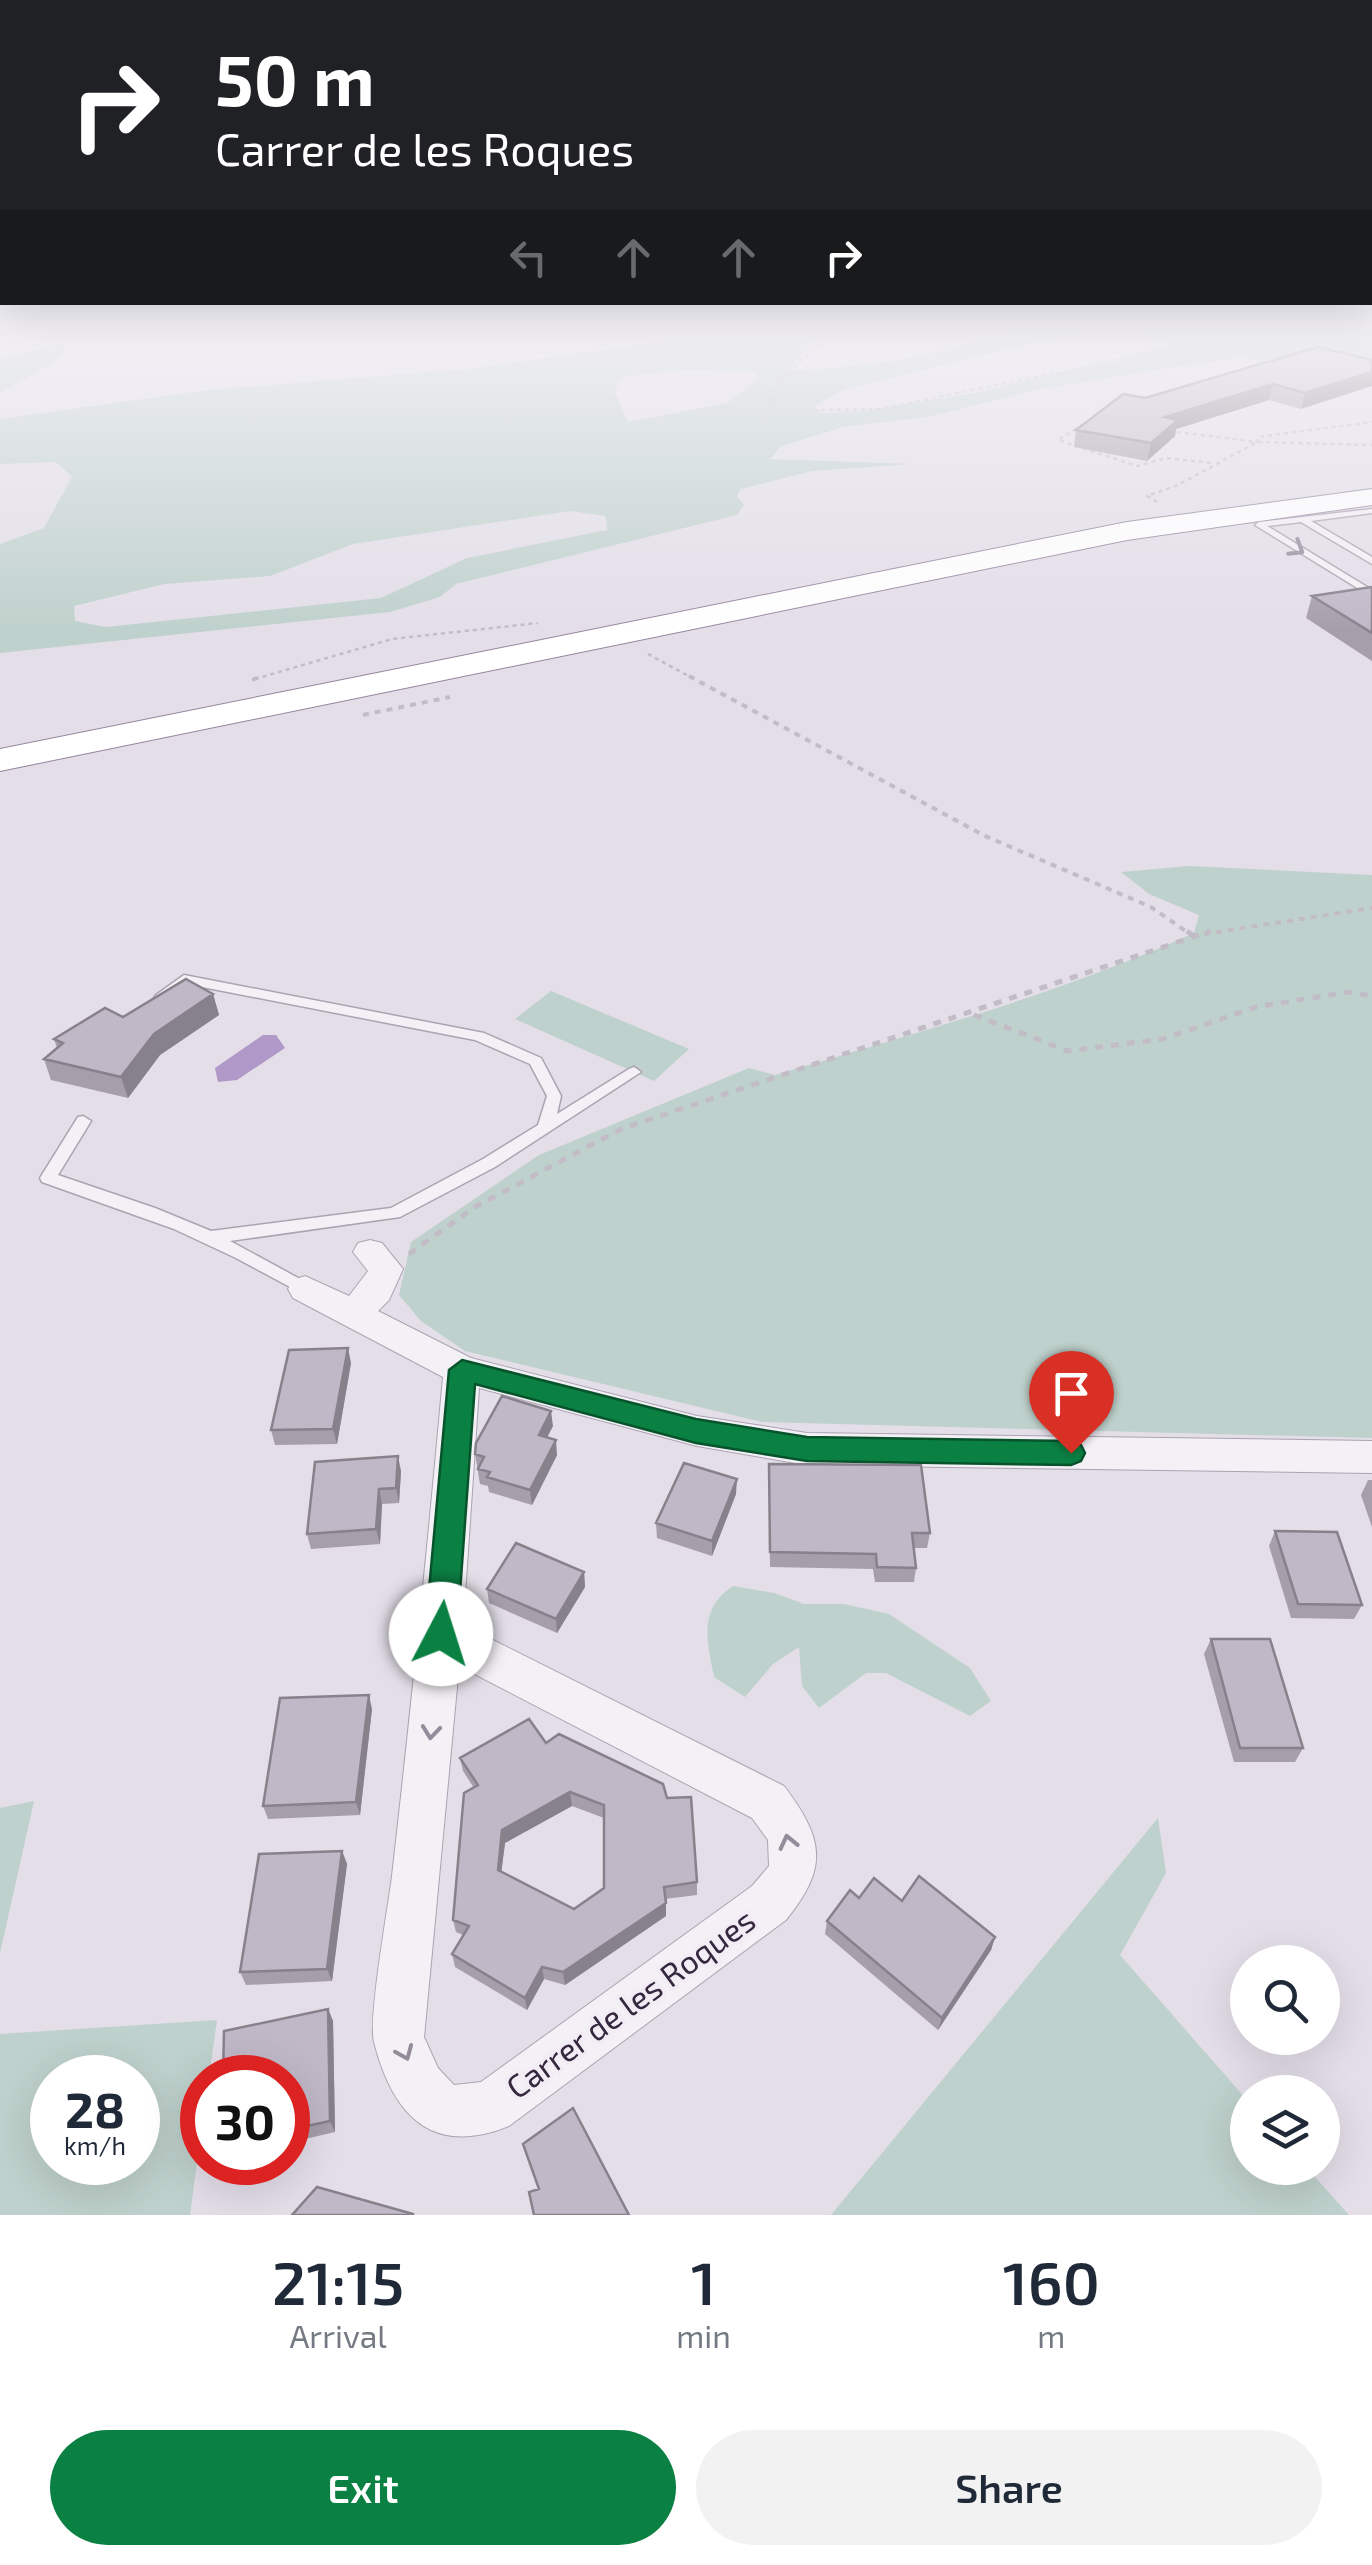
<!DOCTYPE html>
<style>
:root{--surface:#fff;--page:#f2f2f3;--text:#1f2937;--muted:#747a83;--accent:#0b8043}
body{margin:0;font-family:"Exo 2",sans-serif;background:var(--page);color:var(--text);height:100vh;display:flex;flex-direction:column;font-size:38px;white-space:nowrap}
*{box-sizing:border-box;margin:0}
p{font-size:32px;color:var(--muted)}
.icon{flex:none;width:55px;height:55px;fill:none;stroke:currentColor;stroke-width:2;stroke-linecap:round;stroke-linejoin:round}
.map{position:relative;height:2215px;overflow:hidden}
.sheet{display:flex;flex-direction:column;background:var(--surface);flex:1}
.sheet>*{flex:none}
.banner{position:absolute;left:0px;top:0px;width:1372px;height:305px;box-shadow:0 10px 40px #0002;background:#202124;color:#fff;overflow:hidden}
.buttons{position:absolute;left:1230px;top:1945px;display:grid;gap:20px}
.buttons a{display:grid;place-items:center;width:110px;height:110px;border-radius:50%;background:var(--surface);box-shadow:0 10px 40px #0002;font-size:50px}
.speed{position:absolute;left:30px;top:2055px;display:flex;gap:20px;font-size:50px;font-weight:700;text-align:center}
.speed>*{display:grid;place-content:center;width:130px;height:130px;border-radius:50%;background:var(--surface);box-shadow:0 10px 40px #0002;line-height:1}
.speed small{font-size:25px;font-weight:400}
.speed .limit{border:15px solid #d22;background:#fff;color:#111}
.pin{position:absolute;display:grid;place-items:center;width:85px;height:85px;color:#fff;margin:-102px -42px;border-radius:50% 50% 50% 0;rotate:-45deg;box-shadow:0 0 10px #0007}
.pin .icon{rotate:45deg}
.me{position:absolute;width:110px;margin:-55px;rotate:5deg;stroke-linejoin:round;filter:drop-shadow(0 0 8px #0008)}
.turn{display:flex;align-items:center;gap:35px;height:210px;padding:0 50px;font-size:45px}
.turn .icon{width:130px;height:130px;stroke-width:2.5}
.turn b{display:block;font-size:70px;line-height:85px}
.lanes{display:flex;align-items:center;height:95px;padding:0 50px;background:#0003;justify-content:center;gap:50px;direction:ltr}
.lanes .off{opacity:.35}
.eta{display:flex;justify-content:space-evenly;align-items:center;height:170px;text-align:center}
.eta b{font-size:60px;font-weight:600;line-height:70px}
.primary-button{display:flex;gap:20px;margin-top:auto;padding:20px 50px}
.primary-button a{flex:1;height:115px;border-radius:60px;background:var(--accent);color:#fff;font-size:40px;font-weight:600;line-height:115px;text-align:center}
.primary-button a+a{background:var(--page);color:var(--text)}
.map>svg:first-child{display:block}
.green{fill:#bfd1cc;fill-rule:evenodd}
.water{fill:#b099c8}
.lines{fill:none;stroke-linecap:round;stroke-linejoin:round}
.service-casing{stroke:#aba3b2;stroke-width:3}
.minor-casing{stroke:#aba3b2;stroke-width:2}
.trunk-casing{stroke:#94859e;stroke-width:2}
.path-far2{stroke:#c2bcc6;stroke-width:2.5;stroke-dasharray:4 4;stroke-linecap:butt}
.path-far1{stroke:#c2bcc6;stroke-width:4;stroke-dasharray:6 6;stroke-linecap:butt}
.path{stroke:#c2bcc6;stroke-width:5;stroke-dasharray:8 8;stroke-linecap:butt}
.service{fill:#f4f1f6;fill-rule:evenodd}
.minor{fill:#f4f1f6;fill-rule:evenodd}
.trunk{fill:#fff;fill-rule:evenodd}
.wall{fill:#a69eab;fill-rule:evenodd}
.shaded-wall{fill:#87818b}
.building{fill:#c1b8c7;stroke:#87818b;stroke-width:2.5;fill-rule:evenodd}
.oneway{stroke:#948c9a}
.route{fill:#0b8043;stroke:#07532c;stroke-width:2.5}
.labels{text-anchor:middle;stroke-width:8;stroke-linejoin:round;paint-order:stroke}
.near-street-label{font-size:32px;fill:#35273e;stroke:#f2edf5}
</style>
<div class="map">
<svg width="1372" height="2215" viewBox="0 0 1372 2215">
<rect width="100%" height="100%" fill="#e3dee8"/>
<!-- green -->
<path class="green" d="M 1017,323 L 1372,323 L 1372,358 C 1332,353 1280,375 1245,356 L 1040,389 L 928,417 L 843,427 L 781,446 L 770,459 L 913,464 L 812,471 L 740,489 L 737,496 L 744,505 L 737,515 L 456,584 L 440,597 L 390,612 L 0,653 L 0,544 L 44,528 L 72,477 L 56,462 L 0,464 L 0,419 L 208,390 L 467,369 L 659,342 L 803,334 L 815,339 L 787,371 C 872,367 941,356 1022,328 ZM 1111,324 L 1141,329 L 1168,346 L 975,393 L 865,411 L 821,413 L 814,406 L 844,389 ZM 689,370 L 751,372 L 761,377 L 727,403 L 628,422 L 614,391 L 624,376 ZM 570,511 L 606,516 L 607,530 L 467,558 L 381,598 L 106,627 L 75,621 L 74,606 L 164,584 L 270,576 L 353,544 Z
M 62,344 L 65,351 L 57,360 L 0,393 L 0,358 Z
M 1189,866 L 1372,875 L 1372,1438 L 762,1422 L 465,1351 L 421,1321 L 399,1295 L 411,1242 L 539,1155 L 749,1068 L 775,1075 C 916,1033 1059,994 1194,933 L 1199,915 L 1149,894 L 1121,872 Z
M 551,991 L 689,1049 L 654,1081 L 515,1019 Z
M 733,1586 L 774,1593 L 804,1604 L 844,1604 L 889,1614 L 970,1668 L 991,1701 L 970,1716 L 886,1673 L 866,1673 L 819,1708 L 802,1686 L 799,1647 L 773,1664 L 745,1697 L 714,1677 C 707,1641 698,1609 733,1586 Z
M 34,1801 L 0,1953 L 0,1808 Z
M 1158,1818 L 1166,1873 L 1120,1955 L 1247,2100 L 1248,2168 L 1307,2168 L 1349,2215 L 831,2215 Z
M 217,2020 L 209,2077 L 202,2078 L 202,2125 L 190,2215 L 0,2215 L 0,2034 ZM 52,2078 L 138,2078 L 138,2162 L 52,2162 Z"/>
<!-- water -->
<path class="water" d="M 263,1035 L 276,1035 L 285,1048 L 237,1080 L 218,1082 L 215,1068 Z"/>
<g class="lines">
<defs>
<path id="service" d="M 1372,509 L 1372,513 L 1311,521 L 1372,557 L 1372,564 L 1301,522 L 1267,526 L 1372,590 L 1372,597 L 1255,525 L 1259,522 Z
M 184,975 L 484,1033 L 541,1058 L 561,1096 L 557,1114 L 629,1069 L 634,1067 L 641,1072 L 495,1167 L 400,1217 L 230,1241 L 311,1285 L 314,1289 L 311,1293 L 305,1295 L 236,1258 L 174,1229 L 42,1182 L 40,1178 L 78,1117 L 83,1116 L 91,1121 L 58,1175 L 155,1208 L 211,1231 L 391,1208 L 483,1159 L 538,1125 L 547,1096 L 530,1064 L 475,1040 L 187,984 L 166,1001 L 156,1001 L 154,998 L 156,995 Z"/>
<path id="minor" d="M 370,1240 L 382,1243 L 403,1269 L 389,1300 L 378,1311 L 471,1358 L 697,1416 L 807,1433 L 1372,1441 L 1372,1473 L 807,1465 L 697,1446 L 479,1388 L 463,1625 L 784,1786 C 824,1839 829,1867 786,1920 L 509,2126 C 432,2157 393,2116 374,2042 C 368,2019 388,1908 392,1876 C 411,1710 428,1544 443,1377 L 293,1298 L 288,1289 L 293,1280 L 305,1276 L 349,1296 L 368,1271 L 353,1252 L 358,1243 ZM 459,1666 L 752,1818 L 768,1840 L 769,1866 L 752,1886 L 481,2082 L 454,2085 L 438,2068 L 424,2037 Z"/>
<path id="trunk" d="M 1372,489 L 1372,505 L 1127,540 L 0,771 L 0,749 L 1127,522 Z"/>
</defs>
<!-- service casing -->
<use href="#service" class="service-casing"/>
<!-- minor casing -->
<use href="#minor" class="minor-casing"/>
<!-- trunk casing -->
<use href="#trunk" class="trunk-casing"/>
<!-- path-far2 -->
<path class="path-far2" d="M 816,331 L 823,341 L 780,380 L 769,404 L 774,411 L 881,409 L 1049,374 L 1160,362 L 1249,360 L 1262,363 L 1260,369
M 1090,420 L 1058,440 L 1137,466 L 1166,458 L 1211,463
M 1169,431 L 1257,442 L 1258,437 L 1372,422
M 1157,502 L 1147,496 L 1178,485 L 1257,442 L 1372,445
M 648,654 L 694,679
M 255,679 L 392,639 L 538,623"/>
<!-- path-far1 -->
<path class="path-far1" d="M 689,676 L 985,836 L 1151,907 L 1190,934
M 252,680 L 262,676
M 363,715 L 450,697
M 1204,934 L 1372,908"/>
<!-- path -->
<path class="path" d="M 1187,931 L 1195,937
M 974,1015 L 1068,1051 L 1163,1039 L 1256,1007 L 1348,992 L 1372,996
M 409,1254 L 475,1207 L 621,1129 L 1211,931"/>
<!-- service -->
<use href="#service" class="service"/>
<!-- minor -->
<use href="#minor" class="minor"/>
<!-- trunk -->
<use href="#trunk" class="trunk"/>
</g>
<!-- wall -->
<path class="wall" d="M 1318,347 L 1301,409 L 1269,400 L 1176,429 L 1175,436 L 1147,461 L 1074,447 L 1076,430 L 1145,398 Z
M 1372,587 L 1372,661 L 1306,618 L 1312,596 Z
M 213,994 L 219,1015 L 160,1055 L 128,1098 L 51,1080 L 44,1059 L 57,1048 L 54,1039 L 123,1017 Z
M 351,1363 L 337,1444 L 275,1445 L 271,1430 Z
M 553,1426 L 547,1438 L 557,1455 L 532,1505 L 489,1492 L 488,1486 L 480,1484 L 475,1454 Z
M 769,1464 L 930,1533 L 927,1548 L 914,1548 L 916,1568 L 914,1582 L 875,1582 L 873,1569 L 770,1567 Z
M 401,1471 L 399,1503 L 382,1504 L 380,1544 L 311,1549 L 307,1534 Z
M 1368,1480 L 1372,1480 L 1372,1527 L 1361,1495 Z
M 736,1494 L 712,1556 L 657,1538 L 656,1523 Z
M 1275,1531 L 1362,1605 L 1354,1619 L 1291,1618 L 1269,1546 Z
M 584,1572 L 585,1587 L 557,1633 L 489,1603 L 487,1589 Z
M 1211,1639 L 1303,1748 L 1295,1762 L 1234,1762 L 1204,1654 Z
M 372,1709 L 360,1815 L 268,1819 L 263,1806 Z
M 546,1743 L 667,1798 L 697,1882 L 697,1895 L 665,1899 L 666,1916 L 565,1985 L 544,1979 L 527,2010 L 455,1967 L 452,1954 L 463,1935 L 456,1932 L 453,1920 L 474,1788 L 463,1771 L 460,1758 ZM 572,1806 L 604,1818 L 604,1888 L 574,1909 L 501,1872 L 505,1843 Z
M 342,1851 L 347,1864 L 332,1981 L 246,1985 L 240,1972 Z
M 859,1898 L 902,1901 L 995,1937 L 991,1950 L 938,2030 L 825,1934 L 827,1921 Z
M 328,2009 L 333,2021 L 335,2132 L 288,2143 L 288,2078 Z"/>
<!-- shaded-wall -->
<path class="shaded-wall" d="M 1372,372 L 1372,386 L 1301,409 L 1305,393 Z
M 1273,384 L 1269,400 L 1176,429 L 1175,436 L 1147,461 L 1151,443 L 1165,417 Z
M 213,994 L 219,1015 L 160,1055 L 128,1098 L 121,1077 L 154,1034 Z
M 348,1348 L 351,1363 L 337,1444 L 333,1429 Z
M 551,1411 L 553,1426 L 540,1450 L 539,1435 Z
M 556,1440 L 557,1455 L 532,1505 L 530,1490 Z
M 398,1456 L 401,1471 L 399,1503 L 396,1488 Z
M 737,1479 L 736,1494 L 712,1556 L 712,1541 Z
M 379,1489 L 382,1504 L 380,1544 L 376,1529 Z
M 584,1572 L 585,1587 L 557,1633 L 556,1619 Z
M 369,1695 L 372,1709 L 360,1815 L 356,1802 Z
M 570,1792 L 572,1806 L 505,1843 L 500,1883 L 498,1870 L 502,1830 Z
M 342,1851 L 347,1864 L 332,1981 L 327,1969 Z
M 666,1903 L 666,1916 L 565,1985 L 563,1972 Z
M 995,1937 L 991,1950 L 938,2030 L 942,2018 Z
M 542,1967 L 544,1979 L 527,2010 L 525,1998 Z
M 328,2009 L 333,2021 L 335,2132 L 330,2121 Z"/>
<!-- building -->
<path class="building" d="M 1318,347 L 1372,360 L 1372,372 L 1305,393 L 1273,384 L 1165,417 L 1178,420 L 1151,443 L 1076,430 L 1123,394 L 1145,398 Z
M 1372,587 L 1372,633 L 1312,596 Z
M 186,979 L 213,994 L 154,1034 L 121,1077 L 44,1059 L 63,1043 L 54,1039 L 105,1008 L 123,1017 Z
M 348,1348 L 333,1429 L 271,1430 L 289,1350 Z
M 502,1396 L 551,1411 L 539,1435 L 556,1440 L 530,1490 L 487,1477 L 490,1472 L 478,1469 L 484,1457 L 475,1454 L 476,1443 Z
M 398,1456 L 396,1488 L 379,1489 L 376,1529 L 307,1534 L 315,1462 Z
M 684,1463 L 737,1479 L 712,1541 L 656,1523 Z
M 769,1464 L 921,1465 L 930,1533 L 912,1533 L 916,1568 L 877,1567 L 876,1554 L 770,1552 Z
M 1275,1531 L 1337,1532 L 1362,1605 L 1298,1604 Z
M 516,1543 L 584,1572 L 556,1619 L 487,1589 Z
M 1211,1639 L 1270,1639 L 1303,1748 L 1240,1748 Z
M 369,1695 L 356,1802 L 263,1806 L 280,1698 Z
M 529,1719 L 546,1743 L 559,1734 L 663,1784 L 667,1798 L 691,1797 L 697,1882 L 664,1887 L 666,1903 L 563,1972 L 542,1967 L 525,1998 L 452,1954 L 469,1926 L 453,1920 L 464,1793 L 478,1785 L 460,1758 ZM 570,1792 L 604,1805 L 604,1888 L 574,1909 L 498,1870 L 502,1830 Z
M 342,1851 L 327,1969 L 240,1972 L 259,1854 Z
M 919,1876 L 995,1937 L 942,2018 L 827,1921 L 850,1890 L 859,1898 L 874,1878 L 902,1901 Z
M 328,2009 L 330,2121 L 288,2130 L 288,2078 L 223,2078 L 224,2031 Z
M 573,2108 L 629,2215 L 534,2215 L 529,2192 L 539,2189 L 523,2144 Z
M 317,2187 L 413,2214 L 413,2215 L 292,2215 Z"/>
<!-- one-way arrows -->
<defs><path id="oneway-chevron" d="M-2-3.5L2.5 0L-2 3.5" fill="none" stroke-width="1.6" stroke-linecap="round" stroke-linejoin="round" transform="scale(2.5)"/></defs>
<g class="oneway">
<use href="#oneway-chevron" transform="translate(1297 549) rotate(32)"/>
<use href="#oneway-chevron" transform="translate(431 1732) rotate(96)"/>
<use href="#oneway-chevron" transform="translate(788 1842) rotate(-103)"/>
<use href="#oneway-chevron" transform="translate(405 2053) rotate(67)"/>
</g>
<!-- sky -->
<linearGradient id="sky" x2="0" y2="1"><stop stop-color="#91a9db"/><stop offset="0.51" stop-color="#f2f0f5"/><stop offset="1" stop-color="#f2f0f5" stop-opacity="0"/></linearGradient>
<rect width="1372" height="633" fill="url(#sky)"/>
<!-- route -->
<path class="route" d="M 462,1360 L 696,1419 L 807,1437 L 1071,1441 L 1081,1445 L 1085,1453 L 1081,1461 L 1071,1465 L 807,1461 L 696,1443 L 475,1384 L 457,1634 L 452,1645 L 441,1649 L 430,1645 L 425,1634 L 449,1370 Z"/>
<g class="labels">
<!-- near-street labels -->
<g class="near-street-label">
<text transform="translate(631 2004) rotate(-36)" y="11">Carrer de les Roques</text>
</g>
</g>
</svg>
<div class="buttons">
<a><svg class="icon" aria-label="search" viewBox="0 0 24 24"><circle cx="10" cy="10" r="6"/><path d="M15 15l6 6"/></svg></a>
<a><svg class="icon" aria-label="layers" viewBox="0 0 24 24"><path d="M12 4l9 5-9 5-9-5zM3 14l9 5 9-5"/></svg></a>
</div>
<div class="speed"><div>28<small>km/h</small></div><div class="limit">30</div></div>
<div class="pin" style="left:1071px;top:1453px;background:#d93025"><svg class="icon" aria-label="arrive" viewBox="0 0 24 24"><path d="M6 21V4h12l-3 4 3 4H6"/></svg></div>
<svg class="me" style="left:441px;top:1634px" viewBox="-20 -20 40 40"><circle r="19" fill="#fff"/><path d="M0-13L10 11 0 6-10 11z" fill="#0b8043"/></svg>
<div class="banner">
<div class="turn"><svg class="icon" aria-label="right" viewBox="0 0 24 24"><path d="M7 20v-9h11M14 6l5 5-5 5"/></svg><div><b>50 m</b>Carrer de les Roques</div></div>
<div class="lanes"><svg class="icon off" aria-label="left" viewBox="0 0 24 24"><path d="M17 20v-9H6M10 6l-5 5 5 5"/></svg><svg class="icon off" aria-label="ahead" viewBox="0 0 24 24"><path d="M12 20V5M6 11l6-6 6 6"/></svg><svg class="icon off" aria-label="ahead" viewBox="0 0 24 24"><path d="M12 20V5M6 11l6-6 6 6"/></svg><svg class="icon" aria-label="right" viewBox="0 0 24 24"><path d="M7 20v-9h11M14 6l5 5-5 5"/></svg></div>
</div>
</div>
<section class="sheet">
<div class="eta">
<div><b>21:15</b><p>Arrival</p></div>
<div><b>1</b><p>min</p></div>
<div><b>160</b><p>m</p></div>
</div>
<div class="primary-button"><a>Exit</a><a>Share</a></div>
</section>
